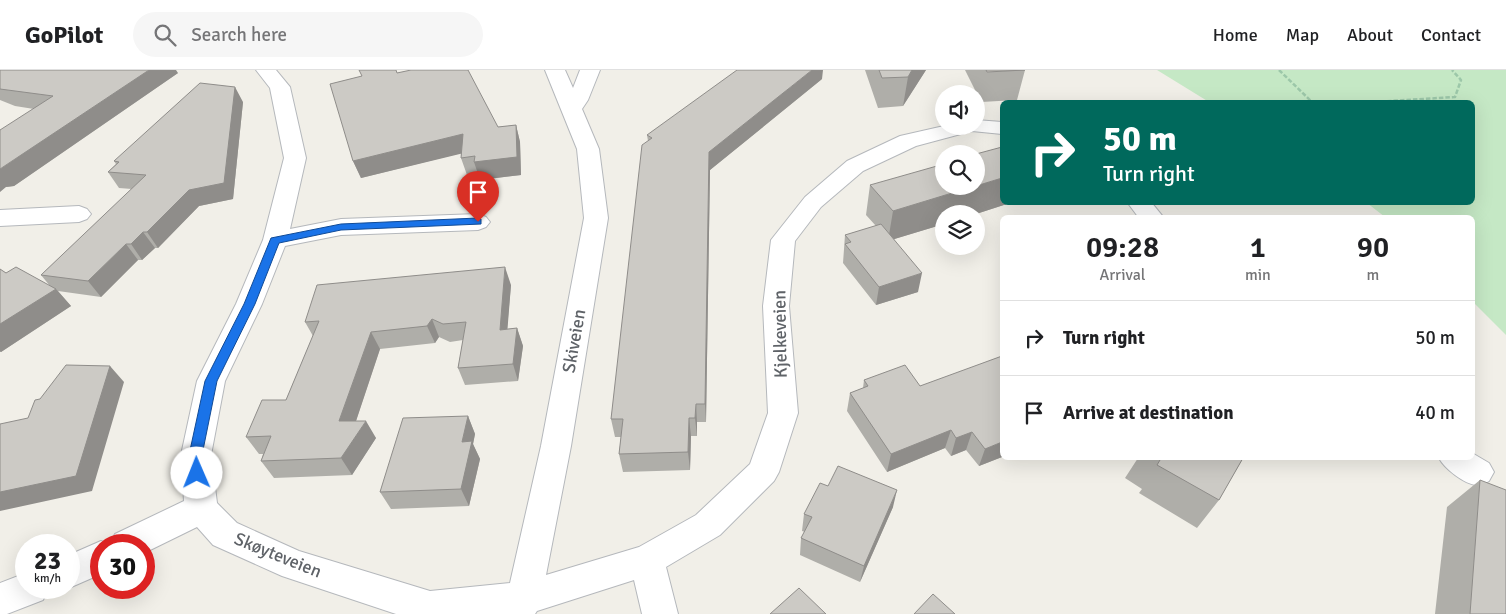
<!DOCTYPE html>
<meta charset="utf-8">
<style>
:root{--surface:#fff;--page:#f6f6f6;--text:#202124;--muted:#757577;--line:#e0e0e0}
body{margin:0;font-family:Signika,sans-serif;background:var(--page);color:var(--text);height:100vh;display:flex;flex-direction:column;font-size:19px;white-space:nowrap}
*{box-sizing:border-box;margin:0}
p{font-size:16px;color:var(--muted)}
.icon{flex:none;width:28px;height:28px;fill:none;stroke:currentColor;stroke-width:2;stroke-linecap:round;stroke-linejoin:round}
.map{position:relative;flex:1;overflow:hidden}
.drawer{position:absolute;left:1000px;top:145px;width:475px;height:245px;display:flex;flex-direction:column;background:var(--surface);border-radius:8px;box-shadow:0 5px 20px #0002}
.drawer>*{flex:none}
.top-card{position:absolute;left:1000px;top:30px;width:475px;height:105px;border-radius:8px;box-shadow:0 5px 20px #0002;background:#00695c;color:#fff;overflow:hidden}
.fabs{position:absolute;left:935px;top:15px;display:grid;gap:10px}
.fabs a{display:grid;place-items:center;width:50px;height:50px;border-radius:50%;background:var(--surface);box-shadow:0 5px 20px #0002;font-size:25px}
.speed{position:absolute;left:15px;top:464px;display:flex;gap:10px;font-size:25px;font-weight:700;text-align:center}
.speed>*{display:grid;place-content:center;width:65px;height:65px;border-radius:50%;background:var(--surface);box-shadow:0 5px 20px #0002;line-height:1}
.speed small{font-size:12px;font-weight:400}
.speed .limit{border:8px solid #d22;background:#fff;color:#111}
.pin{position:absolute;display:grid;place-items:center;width:42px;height:42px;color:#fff;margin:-51px -21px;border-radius:50% 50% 50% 0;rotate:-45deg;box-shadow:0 0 5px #0007}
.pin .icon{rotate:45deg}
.me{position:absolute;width:55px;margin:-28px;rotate:359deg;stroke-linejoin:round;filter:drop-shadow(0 0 4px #0008)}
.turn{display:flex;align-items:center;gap:18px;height:105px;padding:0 20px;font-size:22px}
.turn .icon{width:65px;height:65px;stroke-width:2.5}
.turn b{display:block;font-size:35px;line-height:42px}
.eta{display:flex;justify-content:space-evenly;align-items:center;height:85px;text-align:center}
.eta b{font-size:30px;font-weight:600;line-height:35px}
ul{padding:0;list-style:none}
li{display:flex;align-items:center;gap:15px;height:75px;padding:0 20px;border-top:1px solid var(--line)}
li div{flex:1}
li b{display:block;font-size:19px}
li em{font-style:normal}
header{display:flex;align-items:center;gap:30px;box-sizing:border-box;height:70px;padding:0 25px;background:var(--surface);border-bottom:1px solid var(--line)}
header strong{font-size:24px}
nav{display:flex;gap:28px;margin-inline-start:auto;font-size:18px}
.search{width:350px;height:45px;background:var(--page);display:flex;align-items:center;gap:12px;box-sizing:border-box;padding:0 18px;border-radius:28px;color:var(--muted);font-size:19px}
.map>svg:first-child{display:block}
.green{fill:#c5e8c5}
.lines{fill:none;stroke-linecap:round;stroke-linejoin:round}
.street-casing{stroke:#b5b8bc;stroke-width:2}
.path{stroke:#9cc7a9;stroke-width:2.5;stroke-dasharray:4.5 2;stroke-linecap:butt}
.street{fill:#fff;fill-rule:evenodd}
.wall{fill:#afaea9}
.shaded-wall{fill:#8f8d8a}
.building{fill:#cccac5;stroke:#8f8d8a}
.route{fill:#1a73e8;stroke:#114b97}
.labels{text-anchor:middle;stroke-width:4;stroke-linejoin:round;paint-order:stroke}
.street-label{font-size:18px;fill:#5f6368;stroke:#fff}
</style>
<header>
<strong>GoPilot</strong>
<div class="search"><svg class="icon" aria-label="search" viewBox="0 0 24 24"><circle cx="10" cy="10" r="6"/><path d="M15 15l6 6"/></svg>Search here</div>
<nav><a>Home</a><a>Map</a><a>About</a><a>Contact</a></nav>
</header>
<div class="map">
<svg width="1506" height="544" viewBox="0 0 1506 544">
<rect width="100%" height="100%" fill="#f1efe8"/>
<!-- green -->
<path class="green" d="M 1157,0 L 1506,0 L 1506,265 L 1473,232 L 1472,148 L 1385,147 L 1367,133 L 1472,132 L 1472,32 L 1209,32 Z"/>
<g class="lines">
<defs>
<path id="street" d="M 256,0 L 276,0 L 290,17 L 306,88 L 290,159 L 341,149 L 478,144 L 486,147 L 490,152 L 486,157 L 478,160 L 341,165 L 285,176 L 262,234 L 225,311 L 211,385 L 217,433 L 237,453 L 299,481 L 430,521 L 510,513 L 541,376 L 584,148 L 577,79 L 545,0 L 565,0 L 573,18 L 580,0 L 600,0 L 588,30 L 582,39 L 599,79 L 608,148 L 571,376 L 546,505 L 639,477 L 696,445 L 750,394 L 768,343 L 763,236 L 771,170 L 805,127 L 847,91 L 900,66 L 944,56 L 976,56 L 976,50 L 1002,52 L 1002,64 L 972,61 L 916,76 L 863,101 L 821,137 L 795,171 L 789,236 L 798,343 L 779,402 L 774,411 L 720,465 L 666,497 L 678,544 L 642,544 L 634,510 L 537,541 L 535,544 L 396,544 L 282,506 L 213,475 L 197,457 L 144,483 L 144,475 L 101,475 L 101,504 L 69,518 L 69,485 L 101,471 L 110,475 L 115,464 L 184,431 L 181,385 L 197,311 L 236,234 L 263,170 L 284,88 L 270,18 Z
M 1127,132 L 1151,132 L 1164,148 L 1139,148 Z
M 79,136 L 87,139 L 91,144 L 87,149 L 79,152 L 0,156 L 0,140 Z
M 1472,383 L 1489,393 L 1494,402 L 1489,411 C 1486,413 1481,415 1477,415 C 1465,415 1444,398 1439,388 L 1472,388 Z
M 26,503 L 26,518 L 48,518 L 43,530 L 7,544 L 0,544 L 0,513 Z"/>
</defs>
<!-- street casing -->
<use href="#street" class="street-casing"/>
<!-- path -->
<path class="path" d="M 1279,0 L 1312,32
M 1374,32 L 1455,27 L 1461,10 L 1452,0"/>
<!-- street -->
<use href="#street" class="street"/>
</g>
<!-- wall -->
<path class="wall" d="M 0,0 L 178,3 L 14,116 L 6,117 L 34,39 L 15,36 L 0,30 Z
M 865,0 L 926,0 L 903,36 L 878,38 Z
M 965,0 L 1025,0 L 1017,30 L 981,32 Z
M 397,3 L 498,57 L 516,55 L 520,72 L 521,105 L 480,110 L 478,104 L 467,105 L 461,88 L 461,83 L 361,108 L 353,91 Z
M 822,9 L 710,100 L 706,352 L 697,352 L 697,366 L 691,366 L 690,400 L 623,402 L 619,384 L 621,367 L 615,367 L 611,349 L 648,71 L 647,65 Z
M 243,32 L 233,129 L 199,136 L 158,178 L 155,178 L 142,190 L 138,190 L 101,227 L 58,221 L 71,236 L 1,282 L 0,282 L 0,199 L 6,203 L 50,216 L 41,205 L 132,119 L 119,118 L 108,102 L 116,94 L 114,91 Z
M 870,115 L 1002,132 L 1013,132 L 976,144 L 944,144 L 944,154 L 894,169 L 918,222 L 876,235 L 843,193 L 845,165 L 876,156 L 866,145 Z
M 511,215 L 507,259 L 517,258 L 523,276 L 518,311 L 465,315 L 458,298 L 463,270 L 450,272 L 439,267 L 435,273 L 380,279 L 356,351 L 376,368 L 352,405 L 274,408 L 261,391 L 263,384 L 259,384 L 246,367 L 286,330 L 313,266 L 305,252 Z
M 864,310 L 920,316 L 1002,387 L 979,396 L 966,380 L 951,386 L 945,378 L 887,402 L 847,341 L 850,323 L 863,318 Z
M 468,346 L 475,364 L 473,374 L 480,389 L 469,436 L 391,439 L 380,422 Z
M 1138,388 L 1243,388 L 1219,430 L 1197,458 L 1139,423 L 1142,419 L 1125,408 Z
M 1480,410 L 1506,544 L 1435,544 L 1447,437 Z
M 828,416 L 893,437 L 860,512 L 800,485 L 801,468 L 805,462 L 802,461 L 804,444 Z"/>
<!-- shaded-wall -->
<path class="shaded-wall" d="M 149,0 L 176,0 L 178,3 L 14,116 L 6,117 L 0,122 L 0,99 Z
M 812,0 L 823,0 L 822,9 L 710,100 L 706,352 L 705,334 L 709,82 Z
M 912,0 L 926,0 L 903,36 L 908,7 Z
M 235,17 L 243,32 L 233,129 L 199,136 L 158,178 L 147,162 Z
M 516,55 L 520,72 L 521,105 L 480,110 L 474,92 Z
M 463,64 L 468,82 L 361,108 L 353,91 Z
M 1002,108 L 1002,132 L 1013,132 L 976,144 L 944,144 L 944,154 L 888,171 L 893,141 Z
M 143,162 L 155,178 L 142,190 L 131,174 Z
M 126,174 L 138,190 L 101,227 L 88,211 Z
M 505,197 L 511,215 L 506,277 L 500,260 Z
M 922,203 L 918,222 L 876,235 L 879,217 Z
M 56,219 L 71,236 L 1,282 L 0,281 L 0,254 Z
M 432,249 L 439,267 L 435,273 L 427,256 Z
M 517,258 L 523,276 L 518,311 L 513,294 Z
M 371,262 L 380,279 L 350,369 L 339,351 Z
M 110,296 L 124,312 L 92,421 L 0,441 L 0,422 Z
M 696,334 L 697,352 L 697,366 L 695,348 Z
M 468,346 L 475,364 L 473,374 L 480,389 L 469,436 L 461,419 L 462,372 Z
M 689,348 L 691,366 L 690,400 L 688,382 Z
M 366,351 L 376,368 L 352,405 L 341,388 Z
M 951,360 L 945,378 L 887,402 L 891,384 Z
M 972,362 L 966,380 L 951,386 L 956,368 Z
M 1002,372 L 1002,387 L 979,396 L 985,379 Z
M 897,420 L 893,437 L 860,512 L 864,496 Z"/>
<!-- building -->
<path class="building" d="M 0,0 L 149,0 L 0,99 L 0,60 L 53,26 L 0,19 Z
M 359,0 L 396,0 L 397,3 L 411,0 L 468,0 L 498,57 L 516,55 L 517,87 L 474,92 L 475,86 L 461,88 L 463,64 L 353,91 L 330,14 L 362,6 Z
M 737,0 L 812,0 L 709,82 L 705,334 L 696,334 L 695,348 L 689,348 L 688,382 L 619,384 L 623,349 L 611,349 L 642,75 L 652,68 L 647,65 Z
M 879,0 L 912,0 L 908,7 L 882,8 Z
M 986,0 L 1025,0 L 987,2 Z
M 200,13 L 235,17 L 224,113 L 189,120 L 147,162 L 143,162 L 131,174 L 126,174 L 88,211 L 41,205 L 146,105 L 108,102 L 119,92 L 114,91 Z
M 1002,77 L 1002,108 L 976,116 L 976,84 Z
M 944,94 L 944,116 L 975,116 L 893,141 L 870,115 Z
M 881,154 L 922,203 L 879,217 L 845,174 L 851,172 L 845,165 Z
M 16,197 L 56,219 L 0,254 L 0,199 L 6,203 Z
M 505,197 L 500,260 L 517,258 L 513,294 L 458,298 L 466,252 L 443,254 L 432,249 L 427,256 L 371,262 L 339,351 L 366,351 L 341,388 L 261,391 L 271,366 L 246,367 L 262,330 L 286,330 L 319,251 L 305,252 L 317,215 Z
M 1002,286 L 1002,372 L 985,379 L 972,362 L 956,368 L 951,360 L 891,384 L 850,323 L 868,316 L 864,310 L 905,295 L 920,316 Z
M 66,295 L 110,296 L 76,406 L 0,422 L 0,354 L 28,348 L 35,330 L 40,329 Z
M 468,346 L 462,372 L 472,371 L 461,419 L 380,422 L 403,348 Z
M 1155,388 L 1243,388 L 1219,430 L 1157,395 L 1160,390 Z
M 838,396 L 897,420 L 864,496 L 801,468 L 812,447 L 804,444 L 820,413 L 828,416 Z
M 1480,410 L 1506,420 L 1506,544 L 1470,544 Z
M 799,518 L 826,544 L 770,544 Z
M 933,524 L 955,544 L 914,544 Z"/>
<!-- route -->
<path class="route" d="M 478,148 L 481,149 L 481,154 L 341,160 L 279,173 L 255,234 L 217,311 L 202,385 L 204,403 L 202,407 L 197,409 L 193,407 L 189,385 L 205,311 L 244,234 L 271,168 L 341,154 Z"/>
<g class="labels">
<!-- street labels -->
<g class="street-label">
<text transform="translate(780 264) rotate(-91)" y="6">Kjelkeveien</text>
<text transform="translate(574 271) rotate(-80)" y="6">Skiveien</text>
<text transform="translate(278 485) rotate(22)" y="6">Skøyteveien</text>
</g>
</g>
</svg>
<div class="fabs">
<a><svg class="icon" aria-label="sound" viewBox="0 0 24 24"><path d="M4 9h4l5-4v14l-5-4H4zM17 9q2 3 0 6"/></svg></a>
<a><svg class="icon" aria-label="search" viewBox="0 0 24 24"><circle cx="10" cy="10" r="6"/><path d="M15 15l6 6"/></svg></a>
<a><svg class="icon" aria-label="layers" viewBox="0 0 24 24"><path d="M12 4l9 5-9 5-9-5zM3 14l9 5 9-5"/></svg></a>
</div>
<div class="speed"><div>23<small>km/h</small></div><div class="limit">30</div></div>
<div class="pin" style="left:478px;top:152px;background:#d93025"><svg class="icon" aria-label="arrive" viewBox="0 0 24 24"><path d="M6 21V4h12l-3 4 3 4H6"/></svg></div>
<svg class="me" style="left:197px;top:403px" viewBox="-20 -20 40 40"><circle r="19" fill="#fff"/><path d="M0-13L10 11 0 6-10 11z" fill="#1a73e8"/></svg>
<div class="top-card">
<div class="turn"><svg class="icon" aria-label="right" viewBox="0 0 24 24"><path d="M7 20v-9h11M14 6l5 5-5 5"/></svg><div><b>50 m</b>Turn right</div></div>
</div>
<section class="drawer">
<div class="eta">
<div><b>09:28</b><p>Arrival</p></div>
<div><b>1</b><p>min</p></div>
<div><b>90</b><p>m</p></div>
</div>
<ul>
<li><svg class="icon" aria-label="right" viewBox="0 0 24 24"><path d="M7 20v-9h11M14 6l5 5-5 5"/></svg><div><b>Turn right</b></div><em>50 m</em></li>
<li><svg class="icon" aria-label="arrive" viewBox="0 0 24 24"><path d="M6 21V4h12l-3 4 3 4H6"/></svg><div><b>Arrive at destination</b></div><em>40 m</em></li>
</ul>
</section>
</div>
